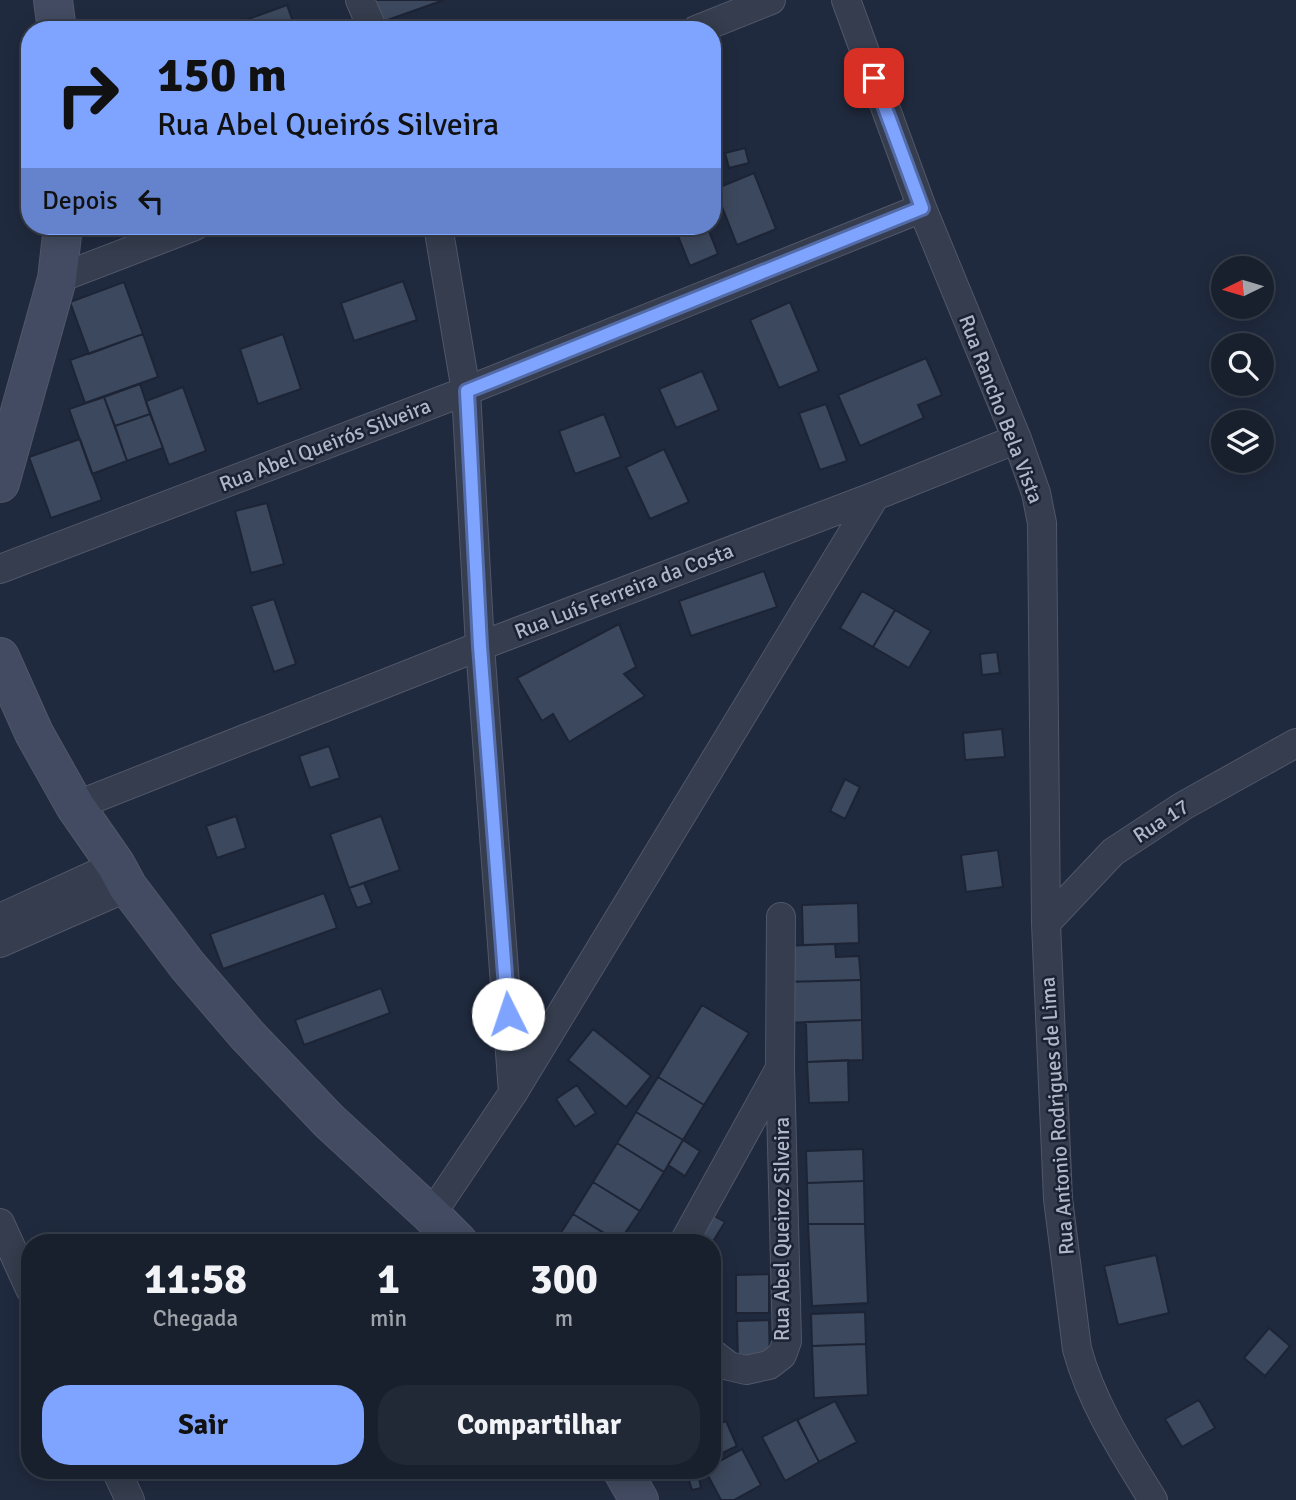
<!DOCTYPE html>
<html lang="pt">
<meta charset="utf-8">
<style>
:root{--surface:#18202e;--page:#212836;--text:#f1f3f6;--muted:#9fa3aa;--line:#363e4a;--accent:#7fa4ff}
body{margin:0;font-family:Signika,sans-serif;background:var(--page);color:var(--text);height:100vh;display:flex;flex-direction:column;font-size:26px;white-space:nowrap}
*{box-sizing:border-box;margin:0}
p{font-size:23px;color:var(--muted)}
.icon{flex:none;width:38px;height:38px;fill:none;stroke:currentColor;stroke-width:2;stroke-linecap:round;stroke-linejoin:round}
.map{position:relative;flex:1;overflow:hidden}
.drawer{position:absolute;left:21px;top:1234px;width:700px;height:245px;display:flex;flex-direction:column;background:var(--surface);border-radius:28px;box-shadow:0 4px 18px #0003,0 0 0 2px var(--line)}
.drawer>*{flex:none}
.guide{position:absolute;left:21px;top:21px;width:700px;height:214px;border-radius:28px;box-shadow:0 4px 18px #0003,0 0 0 2px var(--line);background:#7fa4ff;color:#111;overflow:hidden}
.needle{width:46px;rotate:265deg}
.controls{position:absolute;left:1211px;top:256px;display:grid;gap:14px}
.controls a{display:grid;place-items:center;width:63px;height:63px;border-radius:50%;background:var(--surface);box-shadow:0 4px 18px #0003,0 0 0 2px var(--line);font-size:35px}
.pin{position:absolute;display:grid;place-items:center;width:60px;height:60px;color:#fff;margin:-30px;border-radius:14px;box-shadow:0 4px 10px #0006}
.me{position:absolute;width:77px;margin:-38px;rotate:356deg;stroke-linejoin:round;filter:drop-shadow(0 0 5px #0008)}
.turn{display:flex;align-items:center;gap:24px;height:147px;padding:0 21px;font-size:32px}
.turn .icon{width:91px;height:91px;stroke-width:2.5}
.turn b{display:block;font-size:49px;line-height:60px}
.then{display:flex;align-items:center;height:66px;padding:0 21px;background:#0003;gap:14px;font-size:26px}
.eta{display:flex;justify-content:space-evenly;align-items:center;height:119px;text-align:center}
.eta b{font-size:42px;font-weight:800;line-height:49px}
.button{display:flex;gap:14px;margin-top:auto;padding:14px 21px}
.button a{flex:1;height:80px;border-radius:28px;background:var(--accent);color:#111;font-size:28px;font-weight:800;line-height:80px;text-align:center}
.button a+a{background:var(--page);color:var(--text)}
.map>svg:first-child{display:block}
.building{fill:#3c485d;stroke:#1c2435;stroke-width:2}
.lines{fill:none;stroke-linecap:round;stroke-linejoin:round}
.street-casing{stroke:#505769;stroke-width:30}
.secondary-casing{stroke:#505769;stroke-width:40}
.street{stroke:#353d4e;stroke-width:28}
.secondary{stroke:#424b61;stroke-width:38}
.route-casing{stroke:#536ba6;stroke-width:18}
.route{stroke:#7fa4ff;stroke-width:12}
.labels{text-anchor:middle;stroke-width:5;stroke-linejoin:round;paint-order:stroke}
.street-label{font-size:21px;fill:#b0b7c9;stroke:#1a2233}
</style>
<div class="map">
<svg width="1296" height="1500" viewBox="0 0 1296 1500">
<rect width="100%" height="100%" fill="#202a3e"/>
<!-- building -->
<path class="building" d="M 375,0 L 444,0 L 382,22 Z
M 287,5 L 296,30 L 218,30 Z
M 745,148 L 749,163 L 729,168 L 725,153 Z
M 754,173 L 776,229 L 737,245 L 715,189 Z
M 674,226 L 707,226 L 718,254 L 690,266 Z
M 403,281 L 417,320 L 354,341 L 341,303 Z
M 124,282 L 143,334 L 89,354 L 70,302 Z
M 790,302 L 819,371 L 779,388 L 750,320 Z
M 143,334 L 158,377 L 85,403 L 70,360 Z
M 283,334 L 301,389 L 258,404 L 240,349 Z
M 926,358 L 942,395 L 918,405 L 924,418 L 860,446 L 838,395 Z
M 702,371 L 719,410 L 676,428 L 659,389 Z
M 140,384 L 150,414 L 115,426 L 104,397 Z
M 183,387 L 206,451 L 169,465 L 146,401 Z
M 104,397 L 127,461 L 92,474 L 69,409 Z
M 826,404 L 847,461 L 820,470 L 799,413 Z
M 150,414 L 163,448 L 127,461 L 115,426 Z
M 604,414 L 621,457 L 575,474 L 559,431 Z
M 80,439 L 102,500 L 51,518 L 29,457 Z
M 664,449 L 689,502 L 650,519 L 626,467 Z
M 267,503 L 284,564 L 251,573 L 235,511 Z
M 764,571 L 777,607 L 691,636 L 679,601 Z
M 862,591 L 895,610 L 873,647 L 840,628 Z
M 274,599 L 296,664 L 274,672 L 251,606 Z
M 895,610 L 931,631 L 909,668 L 873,647 Z
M 619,624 L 636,667 L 624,674 L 645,696 L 569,742 L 553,714 L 542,721 L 517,678 Z
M 997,652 L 1000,673 L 982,675 L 980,654 Z
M 1002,729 L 1005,757 L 965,760 L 963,733 Z
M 329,746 L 340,778 L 310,788 L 299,756 Z
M 845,779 L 860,787 L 845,819 L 830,811 Z
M 236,816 L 246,848 L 217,858 L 206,826 Z
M 381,816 L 400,870 L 349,888 L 330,834 Z
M 998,850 L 1003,887 L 966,892 L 961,855 Z
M 364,883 L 372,903 L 357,908 L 349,888 Z
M 324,893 L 337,928 L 223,969 L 210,934 Z
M 858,903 L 859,943 L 803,945 L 802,905 Z
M 835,944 L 836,957 L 859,956 L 861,980 L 783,982 L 782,946 Z
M 861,980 L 862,1020 L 785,1023 L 783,982 Z
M 381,988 L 390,1013 L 304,1045 L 295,1020 Z
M 702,1005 L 749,1033 L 704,1105 L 658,1077 Z
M 862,1020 L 863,1060 L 807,1062 L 806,1022 Z
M 593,1029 L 651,1076 L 626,1107 L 568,1060 Z
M 848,1060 L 849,1102 L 809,1103 L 807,1062 Z
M 658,1077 L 704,1105 L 683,1140 L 636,1112 Z
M 577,1085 L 596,1113 L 575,1127 L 556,1099 Z
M 636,1112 L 683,1140 L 664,1172 L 617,1143 Z
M 683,1140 L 700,1151 L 685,1176 L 668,1165 Z
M 617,1143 L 664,1172 L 640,1211 L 593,1182 Z
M 863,1149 L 864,1181 L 807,1183 L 806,1151 Z
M 864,1181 L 865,1224 L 808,1224 L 807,1183 Z
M 593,1182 L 640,1211 L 619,1242 L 573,1214 Z
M 709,1213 L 725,1222 L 712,1243 L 705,1242 L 695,1237 Z
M 573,1214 L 618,1242 L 555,1242 Z
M 808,1224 L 865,1224 L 868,1303 L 812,1306 Z
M 1156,1255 L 1169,1313 L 1118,1325 L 1104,1266 Z
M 769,1274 L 769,1313 L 736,1313 L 736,1275 Z
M 865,1312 L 866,1344 L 812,1346 L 811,1314 Z
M 769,1320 L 770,1361 L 738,1361 L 737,1321 Z
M 1269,1328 L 1290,1346 L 1265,1376 L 1244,1358 Z
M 866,1344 L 868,1395 L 814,1398 L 812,1346 Z
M 1199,1400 L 1215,1428 L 1182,1447 L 1165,1419 Z
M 835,1401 L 857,1442 L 819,1462 L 797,1420 Z
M 797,1419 L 819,1462 L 785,1481 L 762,1437 Z
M 726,1421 L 737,1446 L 712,1458 L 712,1427 Z
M 742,1449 L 761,1485 L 734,1500 L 721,1500 L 705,1470 L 712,1470 L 712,1465 Z
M 698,1474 L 701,1488 L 692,1490 L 688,1477 Z"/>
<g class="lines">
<defs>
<path id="street" d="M 360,0 L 373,30
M 846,0 L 922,208 L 1017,439 L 1036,493 L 1042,523 L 1046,923 L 1058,1199 L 1077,1349 C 1092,1404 1124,1453 1153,1500
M 696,30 L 771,0
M 438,226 L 466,391 L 480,646 L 513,1093
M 57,279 L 195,226
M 0,569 L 466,391 L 922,208
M 75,806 L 480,646 L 875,496 L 1017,439
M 0,918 L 116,865
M 1046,923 L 1113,852 L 1183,806 L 1296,743
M 0,943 L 128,887
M 431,1215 L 513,1093 L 875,496
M 0,1223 L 30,1289
M 684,1242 L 779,1070
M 712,1353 L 729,1366 L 746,1370 L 769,1365 L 782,1355 L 787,1341 L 780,1068 L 781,917
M 116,1470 L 130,1500"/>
<path id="secondary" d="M 53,0 L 57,30
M 0,483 L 57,279 L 63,226
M 0,657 L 34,733 L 75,806 L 116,865 L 128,887 L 187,965 L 247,1035 L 329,1121 L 431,1215 L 458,1242
M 622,1470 L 639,1500"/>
</defs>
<!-- street casing -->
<use href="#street" class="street-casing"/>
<!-- secondary casing -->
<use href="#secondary" class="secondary-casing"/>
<!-- street -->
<use href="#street" class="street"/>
<!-- secondary -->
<use href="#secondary" class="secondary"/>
</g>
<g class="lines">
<defs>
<path id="route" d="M 508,1014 L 480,646 L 467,391 L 922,208 L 874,78"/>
</defs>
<!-- route casing -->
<use href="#route" class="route-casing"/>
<!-- route -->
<use href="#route" class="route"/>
</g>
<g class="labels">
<!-- street labels -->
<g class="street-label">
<text transform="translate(1001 409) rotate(69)" y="7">Rua Rancho Bela Vista</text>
<text transform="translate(325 445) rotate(-21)" y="7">Rua Abel Queirós Silveira</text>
<text transform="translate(624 591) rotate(-21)" y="7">Rua Luís Ferreira da Costa</text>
<text transform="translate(1161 821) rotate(-33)" y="7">Rua 17</text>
<text transform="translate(1057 1116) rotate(-94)" y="7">Rua Antonio Rodrigues de Lima</text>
<text transform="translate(782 1229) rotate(-90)" y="7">Rua Abel Queiroz Silveira</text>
</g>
</g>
</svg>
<div class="controls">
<a><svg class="needle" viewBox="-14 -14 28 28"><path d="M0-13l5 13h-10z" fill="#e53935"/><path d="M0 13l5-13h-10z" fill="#9fa3aa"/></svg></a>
<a><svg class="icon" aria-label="search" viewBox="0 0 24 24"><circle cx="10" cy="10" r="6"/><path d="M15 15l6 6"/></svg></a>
<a><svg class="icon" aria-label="layers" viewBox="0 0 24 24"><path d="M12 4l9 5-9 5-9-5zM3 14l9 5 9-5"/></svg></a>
</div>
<div class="pin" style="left:874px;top:78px;background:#d93025"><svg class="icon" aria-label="arrive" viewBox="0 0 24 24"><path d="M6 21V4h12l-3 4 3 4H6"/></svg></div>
<svg class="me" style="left:508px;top:1014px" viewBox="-20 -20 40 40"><circle r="19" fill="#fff"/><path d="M0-13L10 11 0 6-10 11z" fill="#7fa4ff"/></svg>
<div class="guide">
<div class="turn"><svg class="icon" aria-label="right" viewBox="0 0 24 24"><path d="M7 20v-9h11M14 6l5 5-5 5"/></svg><div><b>150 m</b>Rua Abel Queirós Silveira</div></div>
<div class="then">Depois<svg class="icon" aria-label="left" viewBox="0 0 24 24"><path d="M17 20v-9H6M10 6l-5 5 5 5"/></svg></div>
</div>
<section class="drawer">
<div class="eta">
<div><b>11:58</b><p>Chegada</p></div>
<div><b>1</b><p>min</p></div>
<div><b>300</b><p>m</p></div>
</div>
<div class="button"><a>Sair</a><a>Compartilhar</a></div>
</section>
</div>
